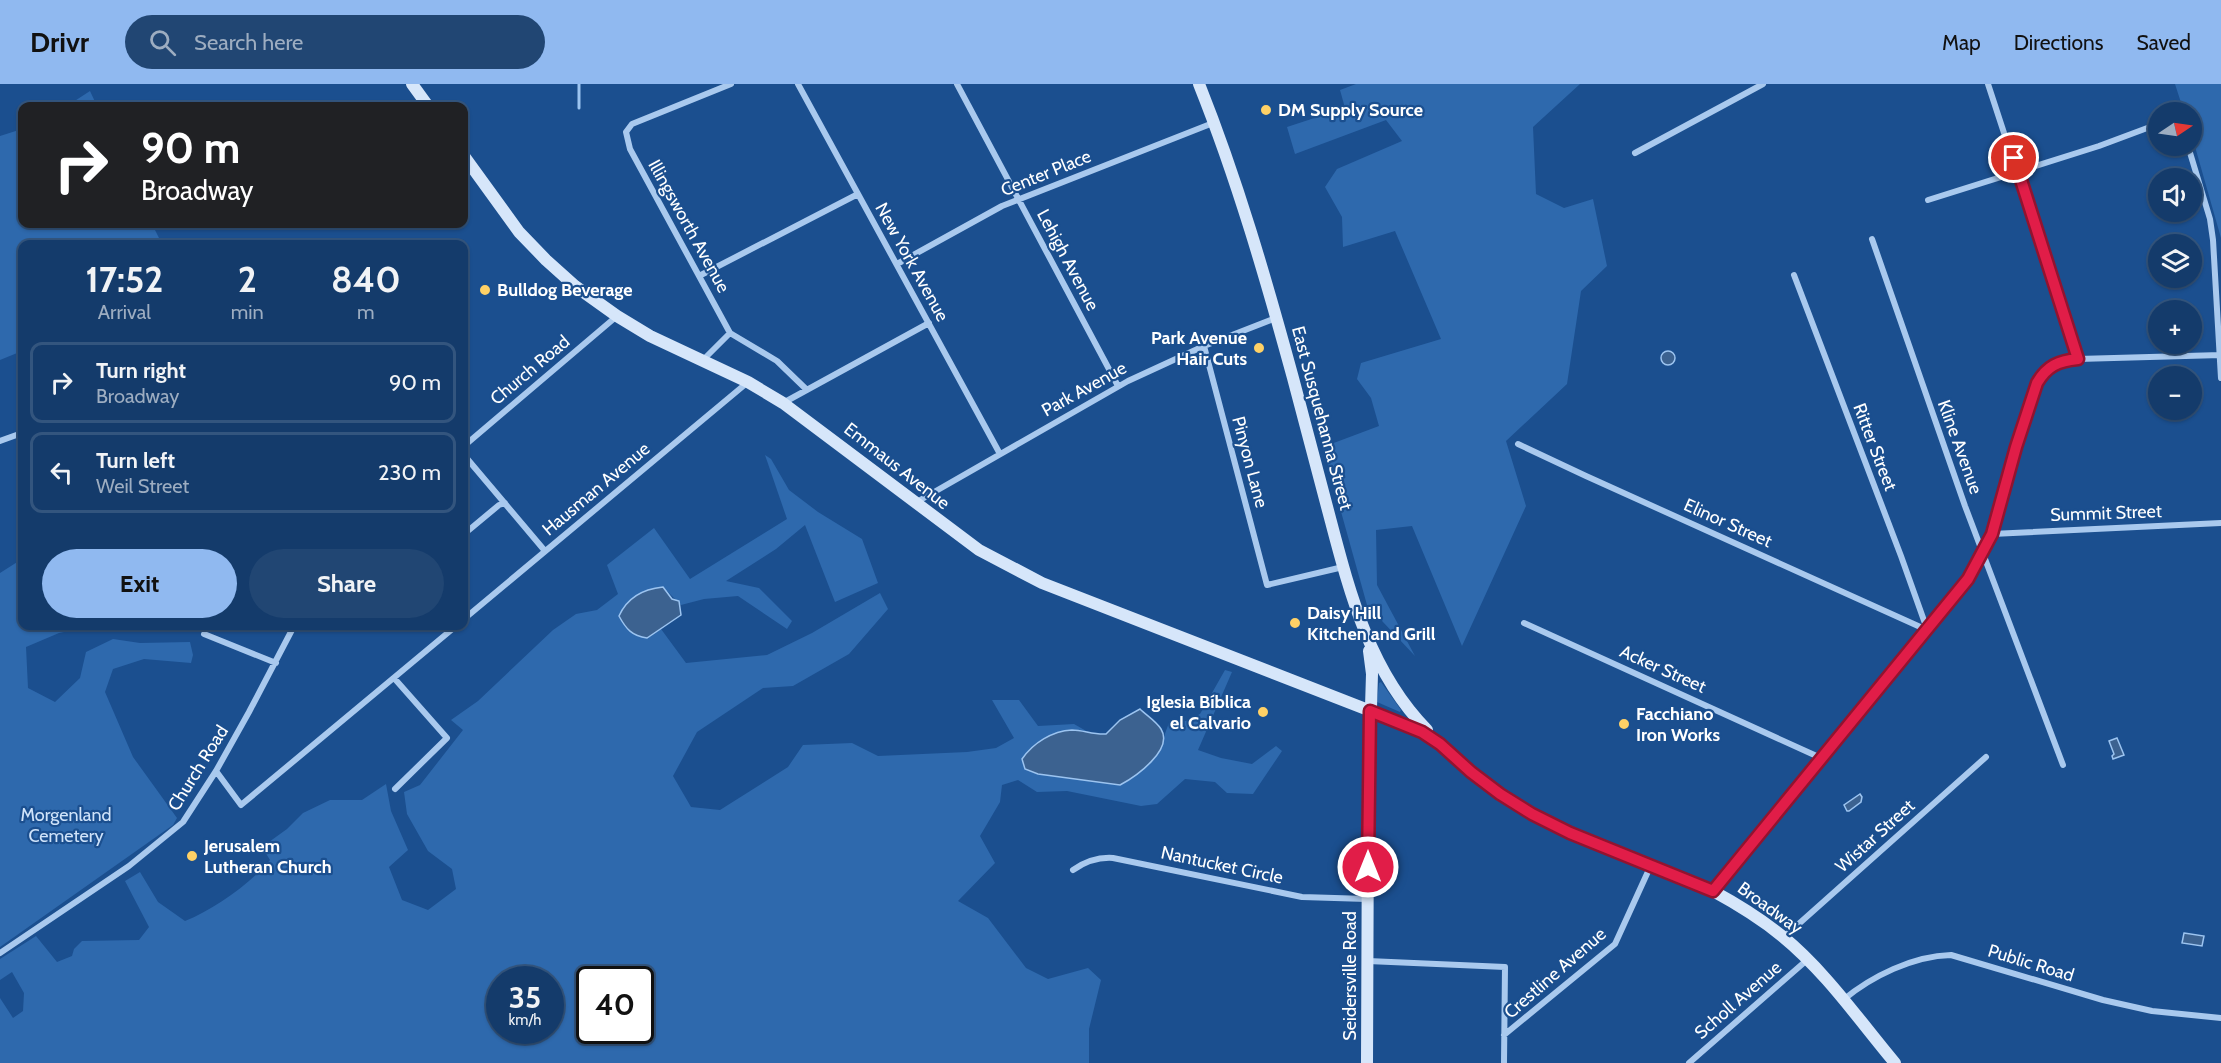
<!DOCTYPE html>
<meta charset="utf-8">
<style>
:root{--surface:#143b6b;--page:#214673;--text:#f1f3f6;--muted:#9dadc1;--line:#33557e;--accent:#90b9f0}
body{margin:0;font-family:Cabin,sans-serif;background:var(--page);color:var(--text);height:100vh;display:flex;flex-direction:column;font-size:22px;white-space:nowrap}
*{box-sizing:border-box;margin:0}
p{font-size:20px;color:var(--muted)}
.icon{flex:none;width:33px;height:33px;fill:none;stroke:currentColor;stroke-width:2;stroke-linecap:round;stroke-linejoin:round}
.map{position:relative;flex:1;overflow:hidden}
.side{position:absolute;left:18px;top:156px;width:450px;height:390px;display:flex;flex-direction:column;background:var(--surface);border-radius:12px;box-shadow:0 2px 4px #0004,0 0 0 2px var(--line)}
.side>*{flex:none}
.banner{position:absolute;left:18px;top:18px;width:450px;height:126px;border-radius:12px;box-shadow:0 2px 4px #0004,0 0 0 2px var(--line);background:#202124;color:#fff;overflow:hidden}
.needle{width:39px;rotate:77deg}
.buttons{position:absolute;left:2148px;top:18px;display:grid;gap:12px}
.buttons a{display:grid;place-items:center;width:54px;height:54px;border-radius:50%;background:var(--surface);box-shadow:0 2px 4px #0004,0 0 0 2px var(--line);font-size:30px}
.speed{position:absolute;left:486px;top:882px;display:flex;gap:12px;font-size:30px;font-weight:700;text-align:center}
.speed>*{display:grid;place-content:center;width:78px;height:78px;border-radius:50%;background:var(--surface);box-shadow:0 2px 4px #0004,0 0 0 2px var(--line);line-height:1}
.speed small{font-size:15px;font-weight:400}
.speed .limit{border:3px solid #111;border-radius:9px;background:#fff;color:#111}
.pin{position:absolute;display:grid;place-items:center;width:51px;height:51px;color:#fff;margin:-26px;border:3px solid #fff;border-radius:50%;box-shadow:0 2px 6px #0007}
.me{position:absolute;width:66px;margin:-33px;rotate:0deg;stroke-linejoin:round;filter:drop-shadow(0 0 4px #0008)}
.turn{display:flex;align-items:center;gap:21px;height:126px;padding:0 24px;font-size:27px}
.turn .icon{width:78px;height:78px;stroke-width:2.5}
.turn b{display:block;font-size:42px;line-height:51px}
.eta{display:flex;justify-content:space-evenly;align-items:center;height:102px;text-align:center}
.eta b{font-size:36px;font-weight:700;line-height:42px}
.cta{display:flex;gap:12px;margin-top:auto;padding:12px 24px}
.cta a{flex:1;height:69px;border-radius:36px;background:var(--accent);color:#111;font-size:24px;font-weight:700;line-height:69px;text-align:center}
.cta a+a{background:var(--page);color:var(--text)}
ul{padding:0;list-style:none}
li{display:flex;align-items:center;gap:18px;height:81px;margin:0 12px 9px;padding:0 12px;border:3px solid var(--line);border-radius:12px}
li div{flex:1}
li b{display:block;font-size:22px}
li em{font-style:normal}
header{display:flex;align-items:center;gap:36px;box-sizing:border-box;height:84px;padding:0 30px;background:var(--accent);color:#111}
header strong{font-size:28px}
nav{display:flex;gap:33px;margin-inline-start:auto;font-size:21px}
.search{width:420px;height:54px;background:var(--page);display:flex;align-items:center;gap:15px;box-sizing:border-box;padding:0 21px;border-radius:33px;color:var(--muted);font-size:22px}
.map>svg:first-child{display:block}
.green{fill:#2e69ad;fill-rule:evenodd}
.water{fill:#3c6290;stroke:#9cc4f0;stroke-width:1.5}
.lines{fill:none;stroke-linecap:round;stroke-linejoin:round}
.stream{stroke:#9cc4f0;stroke-width:3}
.street{stroke:#a9c9ee;stroke-width:6}
.secondary{stroke:#d6e6fa;stroke-width:12}
.route-casing{stroke:#92132f;stroke-width:15}
.route{stroke:#e11d48;stroke-width:10}
.poi-dot{fill:#ffd166;stroke:#1b4f8f;stroke-width:2}
.labels{text-anchor:middle;stroke-width:4.5;stroke-linejoin:round;paint-order:stroke}
.poi-label{font-size:18px;font-weight:bold;fill:#fff;stroke:#1b4f8f;text-anchor:start}
.street-label{font-size:18px;fill:#fff;stroke:#1b4f8f}
.park-label{font-size:18px;fill:#cfe3fa;stroke:#1b4f8f}
</style>
<header>
<strong>Drivr</strong>
<div class="search"><svg class="icon" aria-label="search" viewBox="0 0 24 24"><circle cx="10" cy="10" r="6"/><path d="M15 15l6 6"/></svg>Search here</div>
<nav><a>Map</a><a>Directions</a><a>Saved</a></nav>
</header>
<div class="map">
<svg width="2221" height="979" viewBox="0 0 2221 979">
<rect width="100%" height="100%" fill="#1b4f8f"/>
<!-- green -->
<path class="green" d="M 1356,0 L 1580,0 L 1533,43 L 1536,110 L 1564,124 L 1593,115 L 1607,182 L 1581,207 L 1567,300 L 1506,357 L 1526,422 L 1462,562 L 1412,442 L 1376,446 L 1377,501 L 1415,572 L 1367,521 L 1323,363 L 1379,342 L 1371,314 L 1357,295 L 1361,279 L 1441,255 L 1395,147 L 1343,163 L 1342,133 L 1325,103 L 1337,85 L 1402,57 L 1386,36 L 1295,70 L 1287,43 L 1345,24 L 1340,6 Z
M 2175,0 L 2221,0 L 2221,154 L 2192,52 L 2192,28 L 2184,28 Z
M 90,7 L 97,22 L 67,22 Z
M 22,45 L 22,140 L 152,140 L 162,160 L 22,160 L 22,267 L 0,276 L 0,52 Z
M 765,371 L 771,375 L 789,406 L 818,428 L 862,455 L 878,499 L 835,518 L 805,441 L 776,465 L 726,497 L 759,504 L 792,537 L 787,545 L 738,512 L 704,515 L 681,521 L 667,507 L 647,554 L 661,545 L 686,579 L 767,571 L 812,549 L 880,509 L 888,525 L 849,570 L 793,602 L 763,604 L 697,648 L 673,692 L 691,723 L 720,726 L 788,683 L 803,661 L 852,659 L 878,672 L 967,668 L 996,664 L 1014,654 L 992,616 L 1019,616 L 1038,642 L 1074,640 L 1088,648 C 1048,644 1048,656 1025,685 L 1038,690 L 1120,701 L 1159,666 L 1170,636 L 1186,637 L 1200,630 L 1225,586 L 1232,588 L 1198,666 L 1221,674 L 1252,680 L 1276,662 L 1282,667 L 1253,710 L 1227,709 L 1215,698 L 1185,695 L 1157,720 L 1141,722 L 1067,707 L 1037,708 L 1018,696 L 1002,701 L 1000,718 L 980,752 L 995,779 L 958,817 L 988,834 L 1026,884 L 1048,895 L 1088,884 L 1101,896 L 1089,945 L 1089,979 L 0,979 L 0,914 L 13,934 L 23,927 L 24,909 L 12,888 L 0,896 L 0,875 L 36,852 L 57,878 L 72,872 L 74,865 L 82,857 L 139,856 L 149,843 L 125,797 L 140,788 L 158,818 L 185,837 C 214,825 250,800 270,776 L 262,763 L 287,745 L 303,729 L 330,716 L 362,716 L 386,700 L 391,727 L 408,766 L 389,783 L 402,816 L 428,826 L 456,805 L 452,785 L 428,767 L 407,730 L 404,708 L 420,701 L 463,646 L 451,636 L 478,617 L 553,546 L 576,530 L 597,526 L 618,510 L 607,481 L 654,444 L 690,495 L 787,435 ZM 500,896 L 550,896 L 550,946 L 500,946 ZM 590,896 L 640,896 L 640,946 L 590,946 Z
M 22,475 L 22,542 L 94,542 L 59,549 L 26,563 L 28,604 L 55,618 L 80,594 L 86,568 L 113,555 L 140,559 L 190,558 L 193,571 L 191,579 L 144,575 L 113,585 L 105,608 L 133,673 L 177,734 L 173,741 L 0,863 L 0,489 Z
M 1381,598 L 1401,626 L 1400,628 L 1377,618 L 1379,599 Z"/>
<!-- water -->
<path class="water" d="M1661 274a7 7 0 1 1 14 0a7 7 0 1 1-14 0Z
M 663,503 L 672,515 L 679,517 L 681,531 L 647,554 C 632,552 626,545 619,532 C 627,514 643,505 663,503 Z
M 1140,625 C 1146,631 1156,637 1161,645 C 1174,666 1135,693 1120,701 L 1038,690 L 1025,685 L 1022,675 C 1033,659 1052,647 1072,646 C 1083,646 1094,651 1106,650 L 1120,636 Z
M 2117,654 L 2124,671 L 2113,675 L 2112,672 L 2114,670 L 2109,657 Z
M 1860,710 L 1862,713 L 1861,718 L 1849,727 L 1847,727 L 1844,721 Z
M 2184,849 L 2204,852 L 2202,862 L 2182,859 Z"/>
<g class="lines">
<!-- stream -->
<path class="stream" d="M 579,0 L 579,24"/>
<!-- street -->
<path class="street" d="M 798,0 L 1000,370
M 957,0 L 1118,302
M 1988,0 L 2078,275
M 2188,62 L 2210,135 L 2213,156 L 2221,294
M 1635,69 L 1763,0
M 1928,116 L 2099,62 L 2158,40
M 1872,155 L 1965,422 L 2063,681
M 897,180 L 1002,122 L 1213,39
M 1794,191 L 1901,472 L 1927,545
M 699,192 L 858,110
M 730,249 L 777,277 L 807,306
M 1204,262 L 1267,501 L 1343,483
M 703,276 L 730,249 L 630,65 L 626,48 L 632,40 L 731,0
M 783,319 L 929,239
M 0,357 L 22,349
M 1518,360 L 1586,392 L 1927,546
M 464,362 L 617,232
M 464,371 L 545,467
M 915,419 L 1128,297 L 1204,262 L 1276,234
M 469,446 L 499,421 L 505,419
M 1992,450 L 2221,439
M 464,535 L 748,298
M 1524,539 L 1821,674
M 204,550 L 276,579
M 394,594 L 447,654 L 395,705
M 216,687 L 241,721 L 456,542
M 1073,786 C 1086,777 1098,773 1113,774 L 1302,813 L 1367,815
M 1713,807 L 1968,495 L 1992,450 L 2016,363 L 2037,299 C 2047,282 2058,277 2078,275 L 2221,271
M 1784,853 L 1986,673
M 0,869 L 129,782 L 183,738 L 216,687 L 249,628 L 294,542
M 1368,877 L 1505,883 L 1504,979
M 1843,916 C 1872,892 1913,872 1951,871 L 2103,916 L 2152,927 L 2221,934
M 1504,951 L 1615,860 L 1651,781
M 1689,979 L 1807,876"/>
<!-- secondary -->
<path class="secondary" d="M 412,0 L 428,22
M 1199,0 C 1237,95 1266,195 1293,294 C 1305,341 1318,387 1330,434 C 1350,510 1370,588 1427,646
M 464,72 L 519,148 L 546,176 L 575,202 L 617,232 L 650,252 L 748,298 L 783,319 L 979,466 L 1042,499 L 1417,645 L 1440,660 L 1471,688 L 1500,710 L 1532,730 L 1570,749 L 1713,807 C 1737,820 1760,834 1782,852 C 1825,887 1859,936 1895,979
M 1367,979 L 1368,723 L 1372,590 L 1369,567"/>
</g>
<g class="lines">
<defs>
<path id="route" d="M 1368,783 L 1370,627 L 1422,648 L 1440,660 L 1471,688 L 1500,710 L 1532,730 L 1570,749 L 1713,807 L 1968,495 L 1992,450 L 2016,363 L 2037,299 C 2047,282 2058,277 2078,275 L 2014,74"/>
</defs>
<!-- route casing -->
<use href="#route" class="route-casing"/>
<!-- route -->
<use href="#route" class="route"/>
</g>
<!-- markers -->
<g class="poi-dot">
<circle cx="1266" cy="26" r="6"/>
<circle cx="485" cy="206" r="6"/>
<circle cx="1259" cy="264" r="6"/>
<circle cx="1295" cy="539" r="6"/>
<circle cx="1263" cy="628" r="6"/>
<circle cx="1624" cy="640" r="6"/>
<circle cx="192" cy="772" r="6"/>
</g>
<g class="labels">
<!-- poi labels -->
<g class="poi-label">
<text x="1278" y="32">DM Supply Source</text>
<text x="497" y="212">Bulldog Beverage</text>
<text x="1247" y="260" text-anchor="end">Park Avenue<tspan x="1247" dy="21">Hair Cuts</tspan></text>
<text x="1307" y="535">Daisy Hill<tspan x="1307" dy="21">Kitchen and Grill</tspan></text>
<text x="1251" y="624" text-anchor="end">Iglesia Bíblica<tspan x="1251" dy="21">el Calvario</tspan></text>
<text x="1636" y="636">Facchiano<tspan x="1636" dy="21">Iron Works</tspan></text>
<text x="204" y="768">Jerusalem<tspan x="204" dy="21">Lutheran Church</tspan></text>
</g>
<!-- street labels -->
<g class="street-label">
<text transform="translate(1046 89) rotate(-22)" y="6">Center Place</text>
<text transform="translate(689 142) rotate(61)" y="6">Illingsworth Avenue</text>
<text transform="translate(1068 176) rotate(62)" y="6">Lehigh Avenue</text>
<text transform="translate(912 178) rotate(61)" y="6">New York Avenue</text>
<text transform="translate(530 286) rotate(-40)" y="6">Church Road</text>
<text transform="translate(1084 305) rotate(-29)" y="6">Park Avenue</text>
<text transform="translate(1322 334) rotate(75)" y="6">East Susquehanna Street</text>
<text transform="translate(1875 363) rotate(69)" y="6">Ritter Street</text>
<text transform="translate(1960 363) rotate(70)" y="6">Kline Avenue</text>
<text transform="translate(1250 378) rotate(75)" y="6">Pinyon Lane</text>
<text transform="translate(897 382) rotate(38)" y="6">Emmaus Avenue</text>
<text transform="translate(596 405) rotate(-40)" y="6">Hausman Avenue</text>
<text transform="translate(2106 429) rotate(-2)" y="6">Summit Street</text>
<text transform="translate(1728 439) rotate(24)" y="6">Elinor Street</text>
<text transform="translate(1663 585) rotate(24)" y="6">Acker Street</text>
<text transform="translate(198 684) rotate(-58)" y="6">Church Road</text>
<text transform="translate(1875 752) rotate(-42)" y="6">Wistar Street</text>
<text transform="translate(1222 781) rotate(12)" y="6">Nantucket Circle</text>
<text transform="translate(1770 824) rotate(36)" y="6">Broadway</text>
<text transform="translate(2031 879) rotate(17)" y="6">Public Road</text>
<text transform="translate(1555 889) rotate(-41)" y="6">Crestline Avenue</text>
<text transform="translate(1350 892) rotate(-90)" y="6">Seidersville Road</text>
<text transform="translate(1738 916) rotate(-41)" y="6">Scholl Avenue</text>
</g>
<!-- park labels -->
<g class="park-label">
<text x="66" y="737">Morgenland<tspan x="66" dy="21">Cemetery</tspan></text>
</g>
</g>
</svg>
<div class="buttons">
<a><svg class="needle" viewBox="-14 -14 28 28"><path d="M0-13l5 13h-10z" fill="#e53935"/><path d="M0 13l5-13h-10z" fill="#9dadc1"/></svg></a>
<a><svg class="icon" aria-label="sound" viewBox="0 0 24 24"><path d="M4 9h4l5-4v14l-5-4H4zM17 9q2 3 0 6"/></svg></a>
<a><svg class="icon" aria-label="layers" viewBox="0 0 24 24"><path d="M12 4l9 5-9 5-9-5zM3 14l9 5 9-5"/></svg></a>
<a>+</a>
<a>−</a>
</div>
<div class="speed"><div>35<small>km/h</small></div><div class="limit">40</div></div>
<div class="pin" style="left:2014px;top:74px;background:#d93025"><svg class="icon" aria-label="arrive" viewBox="0 0 24 24"><path d="M6 21V4h12l-3 4 3 4H6"/></svg></div>
<svg class="me" style="left:1368px;top:783px" viewBox="-20 -20 40 40"><circle r="17" fill="#e11d48" stroke="#fff" stroke-width="3"/><path d="M0-11L8 9 0 5-8 9z" fill="#fff"/></svg>
<div class="banner">
<div class="turn"><svg class="icon" aria-label="right" viewBox="0 0 24 24"><path d="M7 20v-9h11M14 6l5 5-5 5"/></svg><div><b>90 m</b>Broadway</div></div>
</div>
<section class="side">
<div class="eta">
<div><b>17:52</b><p>Arrival</p></div>
<div><b>2</b><p>min</p></div>
<div><b>840</b><p>m</p></div>
</div>
<ul>
<li><svg class="icon" aria-label="right" viewBox="0 0 24 24"><path d="M7 20v-9h11M14 6l5 5-5 5"/></svg><div><b>Turn right</b><p>Broadway</p></div><em>90 m</em></li>
<li><svg class="icon" aria-label="left" viewBox="0 0 24 24"><path d="M17 20v-9H6M10 6l-5 5 5 5"/></svg><div><b>Turn left</b><p>Weil Street</p></div><em>230 m</em></li>
</ul>
<div class="cta"><a>Exit</a><a>Share</a></div>
</section>
</div>
